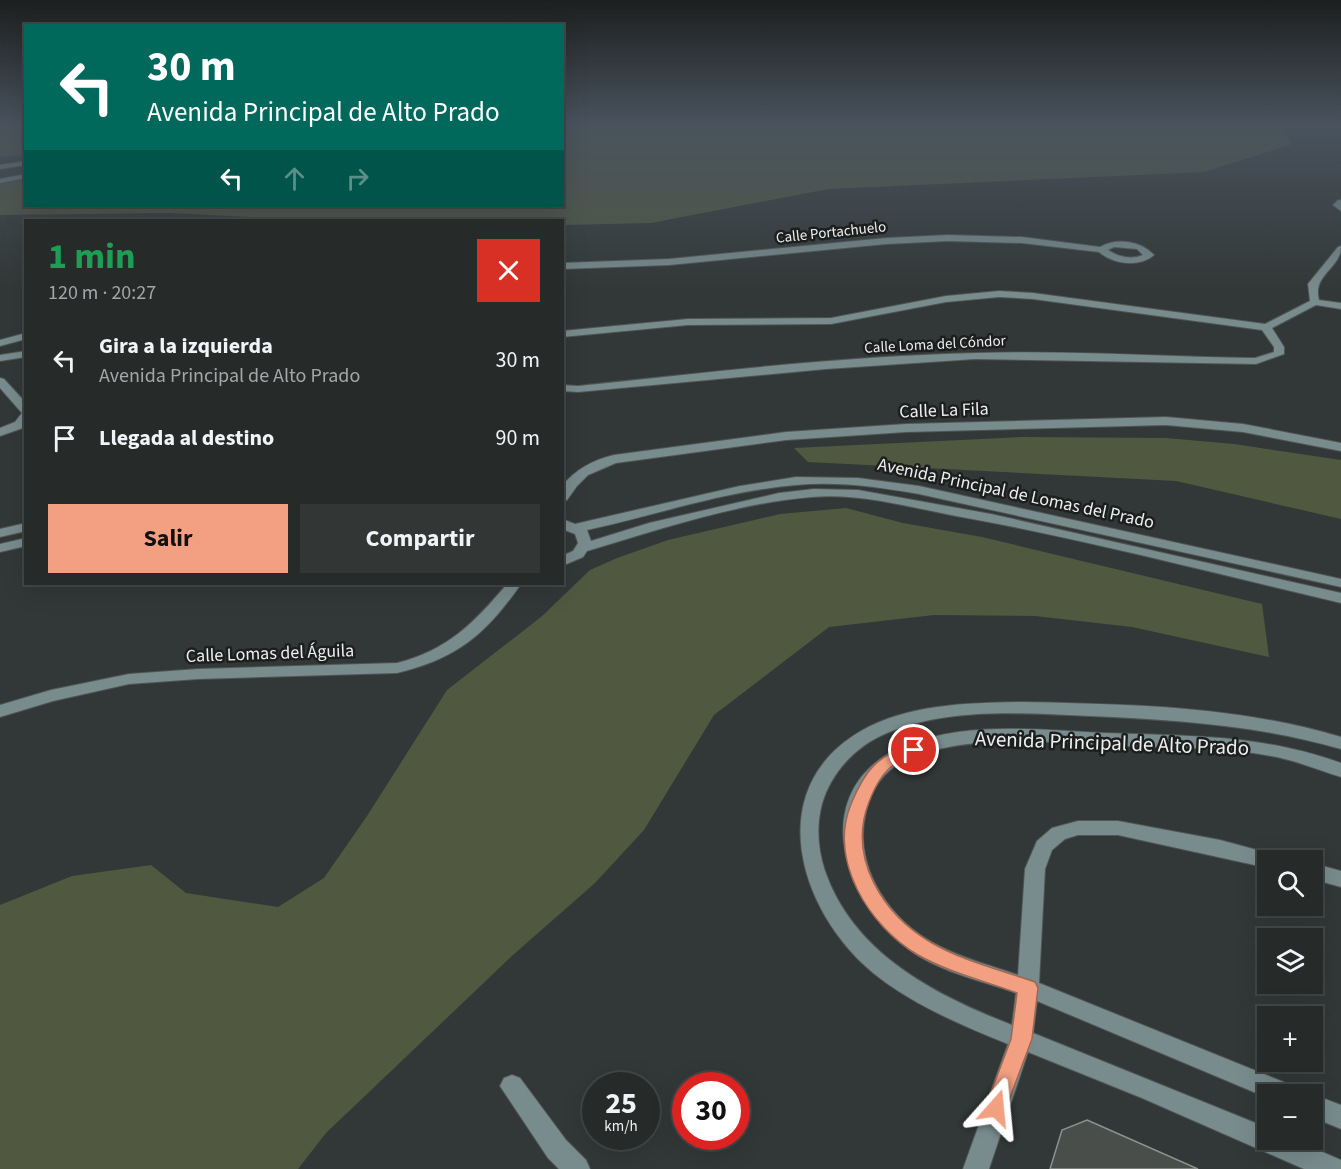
<!DOCTYPE html>
<html lang="es">
<meta charset="utf-8">
<style>
:root{--surface:#262a29;--page:#323635;--text:#f1f3f6;--muted:#a4a7a8;--line:#424646;--accent:#f2a081}
body{margin:0;font-family:"Source Sans 3",sans-serif;background:var(--page);color:var(--text);height:100vh;display:flex;flex-direction:column;font-size:22px;white-space:nowrap}
*{box-sizing:border-box;margin:0}
p{font-size:20px;color:var(--muted)}
.icon{flex:none;width:33px;height:33px;fill:none;stroke:currentColor;stroke-width:2;stroke-linecap:round;stroke-linejoin:round}
.map{position:relative;flex:1;overflow:hidden}
.panel{position:absolute;left:24px;top:219px;width:540px;height:366px;display:flex;flex-direction:column;background:var(--surface);border-radius:0px;box-shadow:0 6px 24px #0002,0 0 0 2px var(--line)}
.panel>*{flex:none}
.top-card{position:absolute;left:24px;top:24px;width:540px;height:183px;border-radius:0px;box-shadow:0 6px 24px #0002,0 0 0 2px var(--line);background:#00695c;color:#fff;overflow:hidden}
.controls{position:absolute;left:1257px;top:850px;display:grid;gap:12px}
.controls a{display:grid;place-items:center;width:66px;height:66px;border-radius:0px;background:var(--surface);box-shadow:0 6px 24px #0002,0 0 0 2px var(--line);font-size:30px}
.speed{position:absolute;left:582px;top:1072px;display:flex;gap:12px;font-size:30px;font-weight:700;text-align:center}
.speed>*{display:grid;place-content:center;width:78px;height:78px;border-radius:50%;background:var(--surface);box-shadow:0 6px 24px #0002,0 0 0 2px var(--line);line-height:1}
.speed small{font-size:15px;font-weight:400}
.speed .limit{border:9px solid #d22;background:#fff;color:#111}
.pin{position:absolute;display:grid;place-items:center;width:51px;height:51px;color:#fff;margin:-26px;border:3px solid #fff;border-radius:50%;box-shadow:0 2px 6px #0007}
.me{position:absolute;width:66px;margin:-33px;rotate:18deg;stroke-linejoin:round;filter:drop-shadow(0 0 4px #0008)}
.turn{display:flex;align-items:center;gap:21px;height:126px;padding:0 24px;font-size:27px}
.turn .icon{width:78px;height:78px;stroke-width:2.5}
.turn b{display:block;font-size:42px;line-height:51px}
.lanes{display:flex;align-items:center;height:57px;padding:0 24px;background:#0003;justify-content:center;gap:30px;direction:ltr}
.lanes .off{opacity:.35}
.round{display:grid;place-items:center;flex:none;width:63px;height:63px;border-radius:0px;background:var(--page)}
.summary{display:flex;align-items:center;justify-content:space-between;height:102px;padding:0 24px}
h1{font-size:36px;font-weight:700;line-height:45px;color:#1e9e55}
.action{display:flex;gap:12px;margin-top:auto;padding:12px 24px}
.action a{flex:1;height:69px;border-radius:0px;background:var(--accent);color:#111;font-size:24px;font-weight:700;line-height:69px;text-align:center}
.action a+a{background:var(--page);color:var(--text)}
ul{padding:0;list-style:none}
li{display:flex;align-items:center;gap:18px;height:78px;padding:0 24px}
li div{flex:1}
li b{display:block;font-size:22px}
li em{font-style:normal}
.map>svg:first-child{display:block}
.green{fill:#505840}
.building{fill:#494e4a;stroke:#8c918d;stroke-width:1.5}
.lines{fill:none;stroke-linecap:round;stroke-linejoin:round}
.minor-casing{stroke:#505554;stroke-width:2}
.minor{fill:#788b8d;fill-rule:evenodd}
.route{fill:#f2a081;stroke:#9d6854;stroke-width:1.5}
.labels{text-anchor:middle;stroke-width:5;stroke-linejoin:round;paint-order:stroke}
.far-street-label{font-size:15px;fill:#ebefee;stroke:#1c1f1e}
.street-label{font-size:18px;fill:#ebefee;stroke:#1c1f1e}
.near-street-label{font-size:21px;fill:#ebefee;stroke:#1c1f1e}
</style>
<div class="map">
<svg width="1341" height="1169" viewBox="0 0 1341 1169">
<rect width="100%" height="100%" fill="#323837"/>
<!-- green -->
<path class="green" d="M 0,126 L 25,126 L 25,155 L 0,157 Z
M 563,126 L 1279,126 L 1293,144 L 1204,172 L 828,189 L 651,223 L 563,225 L 562,220 L 315,220 L 170,213 L 0,215 L 0,181 L 25,176 L 26,206 L 562,206 Z
M 1021,437 L 1166,438 L 1234,444 L 1341,460 L 1341,519 L 1176,481 L 808,462 L 794,448 Z
M 846,508 L 903,523 L 982,537 L 1262,604 L 1269,657 L 1132,627 L 1035,616 L 934,615 L 829,627 L 714,715 L 644,830 L 595,883 L 513,955 L 326,1133 L 298,1169 L 0,1169 L 0,905 L 72,876 L 151,865 L 186,893 L 278,907 L 324,878 L 367,816 L 447,690 L 541,617 L 590,570 L 617,558 L 668,540 L 780,514 Z"/>
<!-- building -->
<path class="building" d="M 1087,1120 L 1198,1169 L 1050,1169 L 1062,1130 Z"/>
<g class="lines">
<defs>
<path id="minor" d="M 26,161 L 26,165 L 0,169 L 0,165 Z
M 26,174 L 26,178 L 0,183 L 0,179 Z
M 1338,200 L 1341,200 L 1341,211 L 1333,205 Z
M 948,235 L 1022,237 L 1100,247 C 1117,237 1141,241 1154,255 C 1139,268 1113,264 1099,252 L 1022,243 L 948,241 L 886,244 L 669,265 L 562,269 L 562,263 L 669,259 L 886,238 ZM 1114,247 L 1137,249 L 1143,255 C 1131,260 1119,257 1108,250 Z
M 1341,246 C 1341,269 1312,274 1319,300 L 1341,303 L 1341,309 L 1316,305 L 1272,328 L 1284,347 L 1284,354 L 1256,364 L 975,359 L 826,369 L 578,392 L 562,391 L 562,385 L 578,386 C 711,372 844,356 977,353 C 1070,350 1163,357 1255,358 L 1274,352 L 1274,347 L 1262,330 L 1033,299 L 999,297 L 946,302 L 831,324 L 688,325 L 562,337 L 562,331 L 688,319 L 831,318 L 946,296 L 999,291 L 1033,293 L 1265,324 L 1310,301 L 1308,284 L 1338,247 Z
M 26,333 L 26,339 L 0,346 L 0,340 Z
M 26,351 L 26,357 L 0,361 L 0,355 Z
M 0,378 L 4,379 L 26,403 L 26,425 L 23,428 L 0,436 L 0,428 L 15,422 L 22,413 L 0,388 Z
M 1166,417 L 1243,424 L 1341,443 L 1341,451 L 1243,432 L 1166,425 L 906,432 L 786,440 L 616,463 L 588,475 L 577,486 L 567,500 L 562,501 L 562,486 C 576,469 593,460 614,455 L 786,432 L 906,424 Z
M 796,477 L 858,478 L 919,486 L 1341,579 L 1341,587 L 919,494 C 879,487 837,481 796,485 C 725,491 656,515 587,530 L 591,541 L 649,523 L 779,493 L 814,489 L 858,490 L 991,514 L 1341,593 L 1341,603 C 1213,573 1085,539 956,516 C 909,507 860,493 812,497 C 737,503 658,530 587,551 L 583,557 L 562,566 L 562,556 L 573,551 L 578,543 L 575,534 L 562,529 L 562,519 L 575,524 L 740,486 Z
M 26,523 L 26,531 L 0,537 L 0,529 Z
M 26,538 L 26,546 L 0,552 L 0,544 Z
M 507,584 L 521,584 C 486,634 457,659 397,673 L 198,679 L 129,684 L 53,701 L 0,717 L 0,705 L 51,690 L 129,674 L 198,669 L 397,663 C 448,650 474,623 507,584 Z
M 1021,702 C 1128,704 1238,706 1341,737 L 1341,749 C 1258,725 1175,720 1090,716 C 1024,713 949,707 887,733 C 857,745 831,772 822,804 C 816,826 818,850 825,871 C 854,954 935,995 1012,1025 L 1016,993 C 980,980 939,972 908,949 C 838,897 807,784 907,745 C 968,721 1040,730 1104,733 C 1190,736 1259,734 1341,763 L 1341,777 C 1318,770 1295,760 1271,756 C 1224,747 1175,748 1126,746 C 1059,743 988,734 923,753 C 893,762 873,780 866,811 C 852,868 891,923 941,947 C 965,959 992,966 1018,975 L 1025,869 L 1037,841 L 1052,828 L 1078,821 L 1118,821 L 1220,840 L 1279,856 L 1282,861 L 1268,861 L 1268,868 L 1118,835 L 1078,835 L 1065,839 L 1052,850 L 1045,869 L 1039,983 L 1296,1087 L 1300,1095 L 1268,1095 L 1268,1098 L 1037,1001 L 1033,1033 L 1268,1128 L 1268,1140 L 1295,1140 L 1341,1160 L 1341,1169 L 1304,1169 L 1142,1098 L 1028,1052 L 989,1169 L 963,1169 L 1008,1044 C 961,1025 911,1004 872,972 C 798,910 762,788 861,731 C 908,704 968,703 1021,702 Z
M 1312,863 L 1341,871 L 1341,887 L 1312,879 Z
M 512,1075 L 520,1078 L 566,1140 L 586,1160 L 590,1169 L 559,1169 L 548,1158 L 500,1086 L 504,1078 Z
M 1312,1094 L 1341,1105 L 1341,1129 L 1312,1117 L 1312,1095 L 1308,1095 Z"/>
</defs>
<!-- minor casing -->
<use href="#minor" class="minor-casing"/>
<!-- minor -->
<use href="#minor" class="minor"/>
</g>
<!-- sky -->
<linearGradient id="sky" x2="0" y2="1"><stop stop-color="#1c1f1e"/><stop offset="0.43" stop-color="#49535e"/><stop offset="1" stop-color="#49535e" stop-opacity="0"/></linearGradient>
<rect width="1341" height="290" fill="url(#sky)"/>
<!-- route -->
<path class="route" d="M 914,744 L 920,746 L 922,750 L 920,754 C 911,758 898,761 891,767 C 880,776 874,789 869,802 C 847,858 883,915 932,943 C 963,961 1001,970 1035,982 L 1038,988 L 1032,1039 L 1003,1116 L 996,1119 L 988,1116 L 985,1108 L 1011,1039 L 1017,993 C 985,981 948,972 918,955 C 869,926 828,861 851,804 C 865,770 877,755 914,744 Z"/>
<g class="labels">
<!-- far-street labels -->
<g class="far-street-label">
<text transform="translate(831 232) rotate(-6)" y="5">Calle Portachuelo</text>
<text transform="translate(935 344) rotate(-3)" y="5">Calle Loma del Cóndor</text>
</g>
<!-- street labels -->
<g class="street-label">
<text transform="translate(944 410) rotate(-2)" y="6">Calle La Fila</text>
<text transform="translate(1016 493) rotate(12)" y="6">Avenida Principal de Lomas del Prado</text>
<text transform="translate(270 653) rotate(-2)" y="6">Calle Lomas del Águila</text>
</g>
<!-- near-street labels -->
<g class="near-street-label">
<text transform="translate(1112 743) rotate(2)" y="7">Avenida Principal de Alto Prado</text>
</g>
</g>
</svg>
<div class="controls">
<a><svg class="icon" aria-label="search" viewBox="0 0 24 24"><circle cx="10" cy="10" r="6"/><path d="M15 15l6 6"/></svg></a>
<a><svg class="icon" aria-label="layers" viewBox="0 0 24 24"><path d="M12 4l9 5-9 5-9-5zM3 14l9 5 9-5"/></svg></a>
<a>+</a>
<a>−</a>
</div>
<div class="speed"><div>25<small>km/h</small></div><div class="limit">30</div></div>
<div class="pin" style="left:914px;top:750px;background:#d93025"><svg class="icon" aria-label="arrive" viewBox="0 0 24 24"><path d="M6 21V4h12l-3 4 3 4H6"/></svg></div>
<svg class="me" style="left:996px;top:1108px" viewBox="-20 -20 40 40"><path d="M0-17L14 15 0 8-14 15z" fill="#f2a081" stroke="#fff" stroke-width="4"/></svg>
<div class="top-card">
<div class="turn"><svg class="icon" aria-label="left" viewBox="0 0 24 24"><path d="M17 20v-9H6M10 6l-5 5 5 5"/></svg><div><b>30 m</b>Avenida Principal de Alto Prado</div></div>
<div class="lanes"><svg class="icon" aria-label="left" viewBox="0 0 24 24"><path d="M17 20v-9H6M10 6l-5 5 5 5"/></svg><svg class="icon off" aria-label="ahead" viewBox="0 0 24 24"><path d="M12 20V5M6 11l6-6 6 6"/></svg><svg class="icon off" aria-label="right" viewBox="0 0 24 24"><path d="M7 20v-9h11M14 6l5 5-5 5"/></svg></div>
</div>
<section class="panel">
<div class="summary"><div><h1>1 min</h1><p>120 m · 20:27</p></div><a class="round" style="background:#d93025;color:#fff"><svg class="icon" aria-label="close" viewBox="0 0 24 24"><path d="M6 6l12 12M18 6L6 18"/></svg></a></div>
<ul>
<li><svg class="icon" aria-label="left" viewBox="0 0 24 24"><path d="M17 20v-9H6M10 6l-5 5 5 5"/></svg><div><b>Gira a la izquierda</b><p>Avenida Principal de Alto Prado</p></div><em>30 m</em></li>
<li><svg class="icon" aria-label="arrive" viewBox="0 0 24 24"><path d="M6 21V4h12l-3 4 3 4H6"/></svg><div><b>Llegada al destino</b></div><em>90 m</em></li>
</ul>
<div class="action"><a>Salir</a><a>Compartir</a></div>
</section>
</div>
